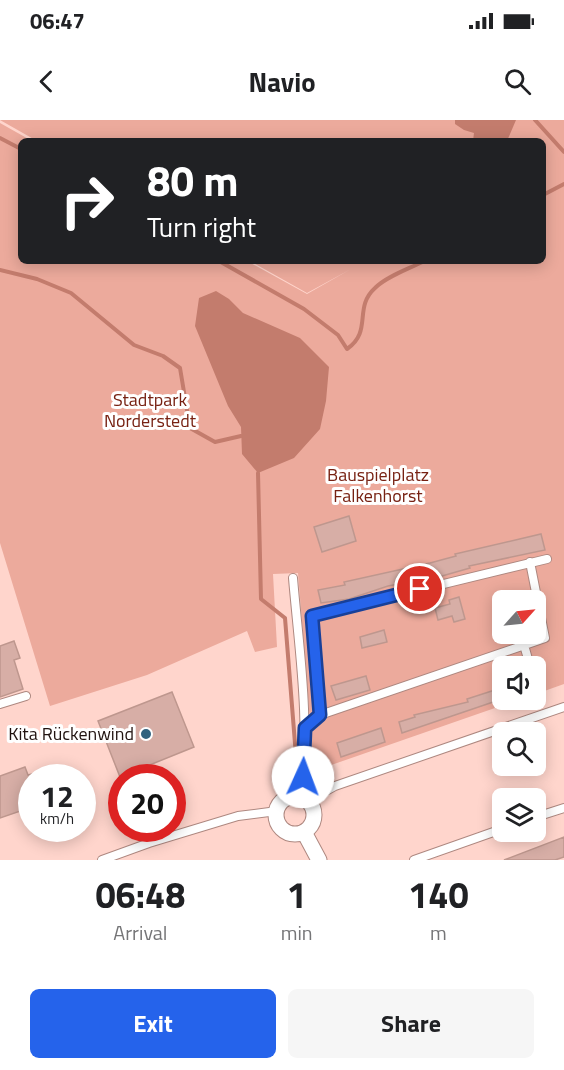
<!DOCTYPE html>
<meta charset="utf-8">
<style>
:root{--surface:#fff;--page:#f6f6f6;--text:#202124;--muted:#757577;--accent:#2563eb}
body{margin:0;font-family:"Titillium Web",sans-serif;background:var(--page);color:var(--text);height:100vh;display:flex;flex-direction:column;font-size:22px;white-space:nowrap}
*{box-sizing:border-box;margin:0}
p{font-size:20px;color:var(--muted)}
.icon{flex:none;width:33px;height:33px;fill:none;stroke:currentColor;stroke-width:2;stroke-linecap:round;stroke-linejoin:round}
.map{position:relative;height:740px;overflow:hidden}
.drawer{display:flex;flex-direction:column;background:var(--surface);flex:1}
.drawer>*{flex:none}
.top-card{position:absolute;left:18px;top:18px;width:528px;height:126px;border-radius:9px;box-shadow:0 3px 15px #0003;background:#202124;color:#fff;overflow:hidden}
.needle{width:39px;rotate:63deg}
.tools{position:absolute;left:492px;top:470px;display:grid;gap:12px}
.tools a{display:grid;place-items:center;width:54px;height:54px;border-radius:9px;background:var(--surface);box-shadow:0 3px 15px #0003;font-size:30px}
.speed{position:absolute;left:18px;top:644px;display:flex;gap:12px;font-size:30px;font-weight:700;text-align:center}
.speed>*{display:grid;place-content:center;width:78px;height:78px;border-radius:50%;background:var(--surface);box-shadow:0 3px 15px #0003;line-height:1}
.speed small{font-size:15px;font-weight:400}
.speed .limit{border:9px solid #d22;background:#fff;color:#111}
.pin{position:absolute;display:grid;place-items:center;width:51px;height:51px;color:#fff;margin:-26px;border:3px solid #fff;border-radius:50%;box-shadow:0 2px 6px #0007}
.me{position:absolute;width:66px;margin:-33px;rotate:2deg;stroke-linejoin:round;filter:drop-shadow(0 0 4px #0008)}
.turn{display:flex;align-items:center;gap:21px;height:126px;padding:0 30px;font-size:27px}
.turn .icon{width:78px;height:78px;stroke-width:2.5}
.turn b{display:block;font-size:42px;line-height:51px}
.eta{display:flex;justify-content:space-evenly;align-items:center;height:102px;text-align:center}
.eta b{font-size:36px;font-weight:700;line-height:42px}
.action{display:flex;gap:12px;margin-top:auto;padding:12px 30px}
.action a{flex:1;height:69px;border-radius:9px;background:var(--accent);color:#fff;font-size:24px;font-weight:700;line-height:69px;text-align:center}
.action a+a{background:var(--page);color:var(--text)}
.status{display:flex;justify-content:space-between;align-items:center;height:42px;padding:0 30px;background:var(--surface);direction:ltr}
.status svg{height:16px;fill:currentColor}
header{display:flex;justify-content:space-between;align-items:center;height:78px;padding:0 30px;background:var(--surface);font-size:27px;font-weight:700}
.map>svg:first-child{display:block}
.green{fill:#ecaa9c;fill-rule:evenodd}
.water{fill:#c37c6d}
.lines{fill:none;stroke-linecap:round;stroke-linejoin:round}
.stream{stroke:#c37c6d;stroke-width:4}
.building{fill:#d7aea6;stroke:#be978e;stroke-width:1.5}
.service-casing{stroke:#ae8880;stroke-width:10}
.minor-casing{stroke:#ae8880;stroke-width:17}
.service{stroke:#fff;stroke-width:8}
.minor{stroke:#fff;stroke-width:15}
.route-casing{stroke:#184099;stroke-width:15}
.route{stroke:#2563eb;stroke-width:10}
.poi-dot{fill:#2f627f;stroke:#fff;stroke-width:2}
.labels{text-anchor:middle;stroke-width:6;stroke-linejoin:round;paint-order:stroke}
.park-label{font-size:18px;fill:#772112;stroke:#fff}
.poi-label{font-size:18px;fill:#20120f;stroke:#fff;text-anchor:end}
</style>
<div class="status"><b>06:47</b><svg viewBox="0 0 49 12"><path d="M0 12V9h3v3zM5 12V6h3v6zM10 12V3h3v9zM15 12V0h3v12zM26 1h20v11H26zM47 4h2v5h-2z"/></svg></div>
<header><svg class="icon" aria-label="back" viewBox="0 0 24 24"><path d="M15 5l-7 7 7 7"/></svg>Navio<svg class="icon" aria-label="search" viewBox="0 0 24 24"><circle cx="10" cy="10" r="6"/><path d="M15 15l6 6"/></svg></header>
<div class="map">
<svg width="564" height="740" viewBox="0 0 564 740">
<rect width="100%" height="100%" fill="#ffd5cc"/>
<!-- green -->
<path class="green" d="M 0,0 L 564,0 L 564,564 L 536,574 L 536,546 L 502,546 L 502,579 L 521,579 L 314,651 L 298,453 L 273,454 L 277,527 L 255,532 L 247,511 L 147,555 L 50,586 L 0,423 L 0,3 L 32,21 L 21,21 L 21,141 L 247,141 L 307,174 L 351,149 L 307,173 L 250,141 L 543,141 L 543,21 L 37,21 ZM 502,480 L 536,480 L 536,513 L 502,513 Z"/>
<!-- water -->
<path class="water" d="M 455,0 L 516,0 L 507,21 L 473,21 L 474,13 L 464,10 L 455,4 Z
M 216,171 L 229,179 L 243,193 L 300,218 L 329,247 L 326,281 L 320,309 L 294,338 L 258,353 L 242,334 L 241,307 L 228,286 L 195,206 L 199,178 Z"/>
<g class="lines">
<!-- stream -->
<path class="stream" d="M 535,0 L 564,32
M 0,18 L 21,29
M 543,75 L 564,64
M 219,141 L 304,189 L 338,215 L 347,229 C 373,211 353,188 375,168 C 387,156 409,149 424,141
M 0,150 L 37,159 L 71,173 L 134,225 L 163,236 L 180,248 L 190,308 L 215,322 L 241,316
M 258,353 L 261,479 L 285,498 L 296,636"/>
</g>
<!-- building -->
<path class="building" d="M 349,396 L 356,421 L 322,432 L 314,407 Z
M 541,414 L 545,430 L 469,446 L 470,448 L 442,456 L 388,466 L 349,479 L 321,483 L 318,470 L 345,465 L 344,462 L 430,443 L 456,436 L 455,434 Z
M 459,477 L 465,499 L 454,502 L 452,496 L 438,500 L 435,488 L 450,484 L 449,480 Z
M 384,510 L 387,522 L 362,528 L 360,517 Z
M 14,521 L 20,538 L 14,540 L 23,569 L 0,577 L 0,526 Z
M 366,556 L 370,570 L 336,580 L 331,566 Z
M 498,569 L 502,579 L 402,613 L 399,602 L 415,597 L 414,595 L 468,582 L 467,579 Z
M 172,572 L 194,627 L 120,657 L 98,601 Z
M 381,608 L 385,622 L 341,637 L 337,623 Z
M 25,647 L 28,655 L 32,654 L 32,687 L 0,698 L 0,656 Z
M 564,717 L 564,737 L 555,740 L 504,740 Z"/>
<g class="lines">
<defs>
<path id="service" d="M 293,458 C 299,530 311,604 300,676
M 524,525 L 530,546
M 536,565 L 539,580
M 0,584 L 26,576
M 320,595 L 312,496 L 547,439
M 305,608 L 320,595 L 545,518 L 530,442
M 308,681 L 335,666 L 564,587
M 536,697 L 564,688
M 102,740 L 149,723 L 238,696 L 277,691
M 414,740 L 502,709"/>
<path id="minor" d="M276 695a19 19 0 1 1 38 0a19 19 0 1 1-38 0Z
M 304,712 L 319,740"/>
</defs>
<!-- service casing -->
<use href="#service" class="service-casing"/>
<!-- minor casing -->
<use href="#minor" class="minor-casing"/>
<!-- service -->
<use href="#service" class="service"/>
<!-- minor -->
<use href="#minor" class="minor"/>
</g>
<g class="lines">
<defs>
<path id="route" d="M 303,657 L 305,608 L 320,595 L 312,496 L 420,469"/>
</defs>
<!-- route casing -->
<use href="#route" class="route-casing"/>
<!-- route -->
<use href="#route" class="route"/>
</g>
<!-- markers -->
<circle class="poi-dot" cx="146" cy="614" r="6"/>
<g class="labels">
<!-- park labels -->
<g class="park-label">
<text x="150" y="286">Stadtpark<tspan x="150" dy="21">Norderstedt</tspan></text>
<text x="378" y="361">Bauspielplatz<tspan x="378" dy="21">Falkenhorst</tspan></text>
</g>
<!-- poi labels -->
<g class="poi-label">
<text x="134" y="620">Kita Rückenwind</text>
</g>
</g>
</svg>
<div class="tools">
<a><svg class="needle" viewBox="-14 -14 28 28"><path d="M0-13l5 13h-10z" fill="#e53935"/><path d="M0 13l5-13h-10z" fill="#757577"/></svg></a>
<a><svg class="icon" aria-label="sound" viewBox="0 0 24 24"><path d="M4 9h4l5-4v14l-5-4H4zM17 9q2 3 0 6"/></svg></a>
<a><svg class="icon" aria-label="search" viewBox="0 0 24 24"><circle cx="10" cy="10" r="6"/><path d="M15 15l6 6"/></svg></a>
<a><svg class="icon" aria-label="layers" viewBox="0 0 24 24"><path d="M12 4l9 5-9 5-9-5zM3 14l9 5 9-5"/></svg></a>
</div>
<div class="speed"><div>12<small>km/h</small></div><div class="limit">20</div></div>
<div class="pin" style="left:420px;top:469px;background:#d93025"><svg class="icon" aria-label="arrive" viewBox="0 0 24 24"><path d="M6 21V4h12l-3 4 3 4H6"/></svg></div>
<svg class="me" style="left:303px;top:657px" viewBox="-20 -20 40 40"><circle r="19" fill="#fff"/><path d="M0-13L10 11 0 6-10 11z" fill="#2563eb"/></svg>
<div class="top-card">
<div class="turn"><svg class="icon" aria-label="right" viewBox="0 0 24 24"><path d="M7 20v-9h11M14 6l5 5-5 5"/></svg><div><b>80 m</b>Turn right</div></div>
</div>
</div>
<section class="drawer">
<div class="eta">
<div><b>06:48</b><p>Arrival</p></div>
<div><b>1</b><p>min</p></div>
<div><b>140</b><p>m</p></div>
</div>
<div class="action"><a>Exit</a><a>Share</a></div>
</section>
